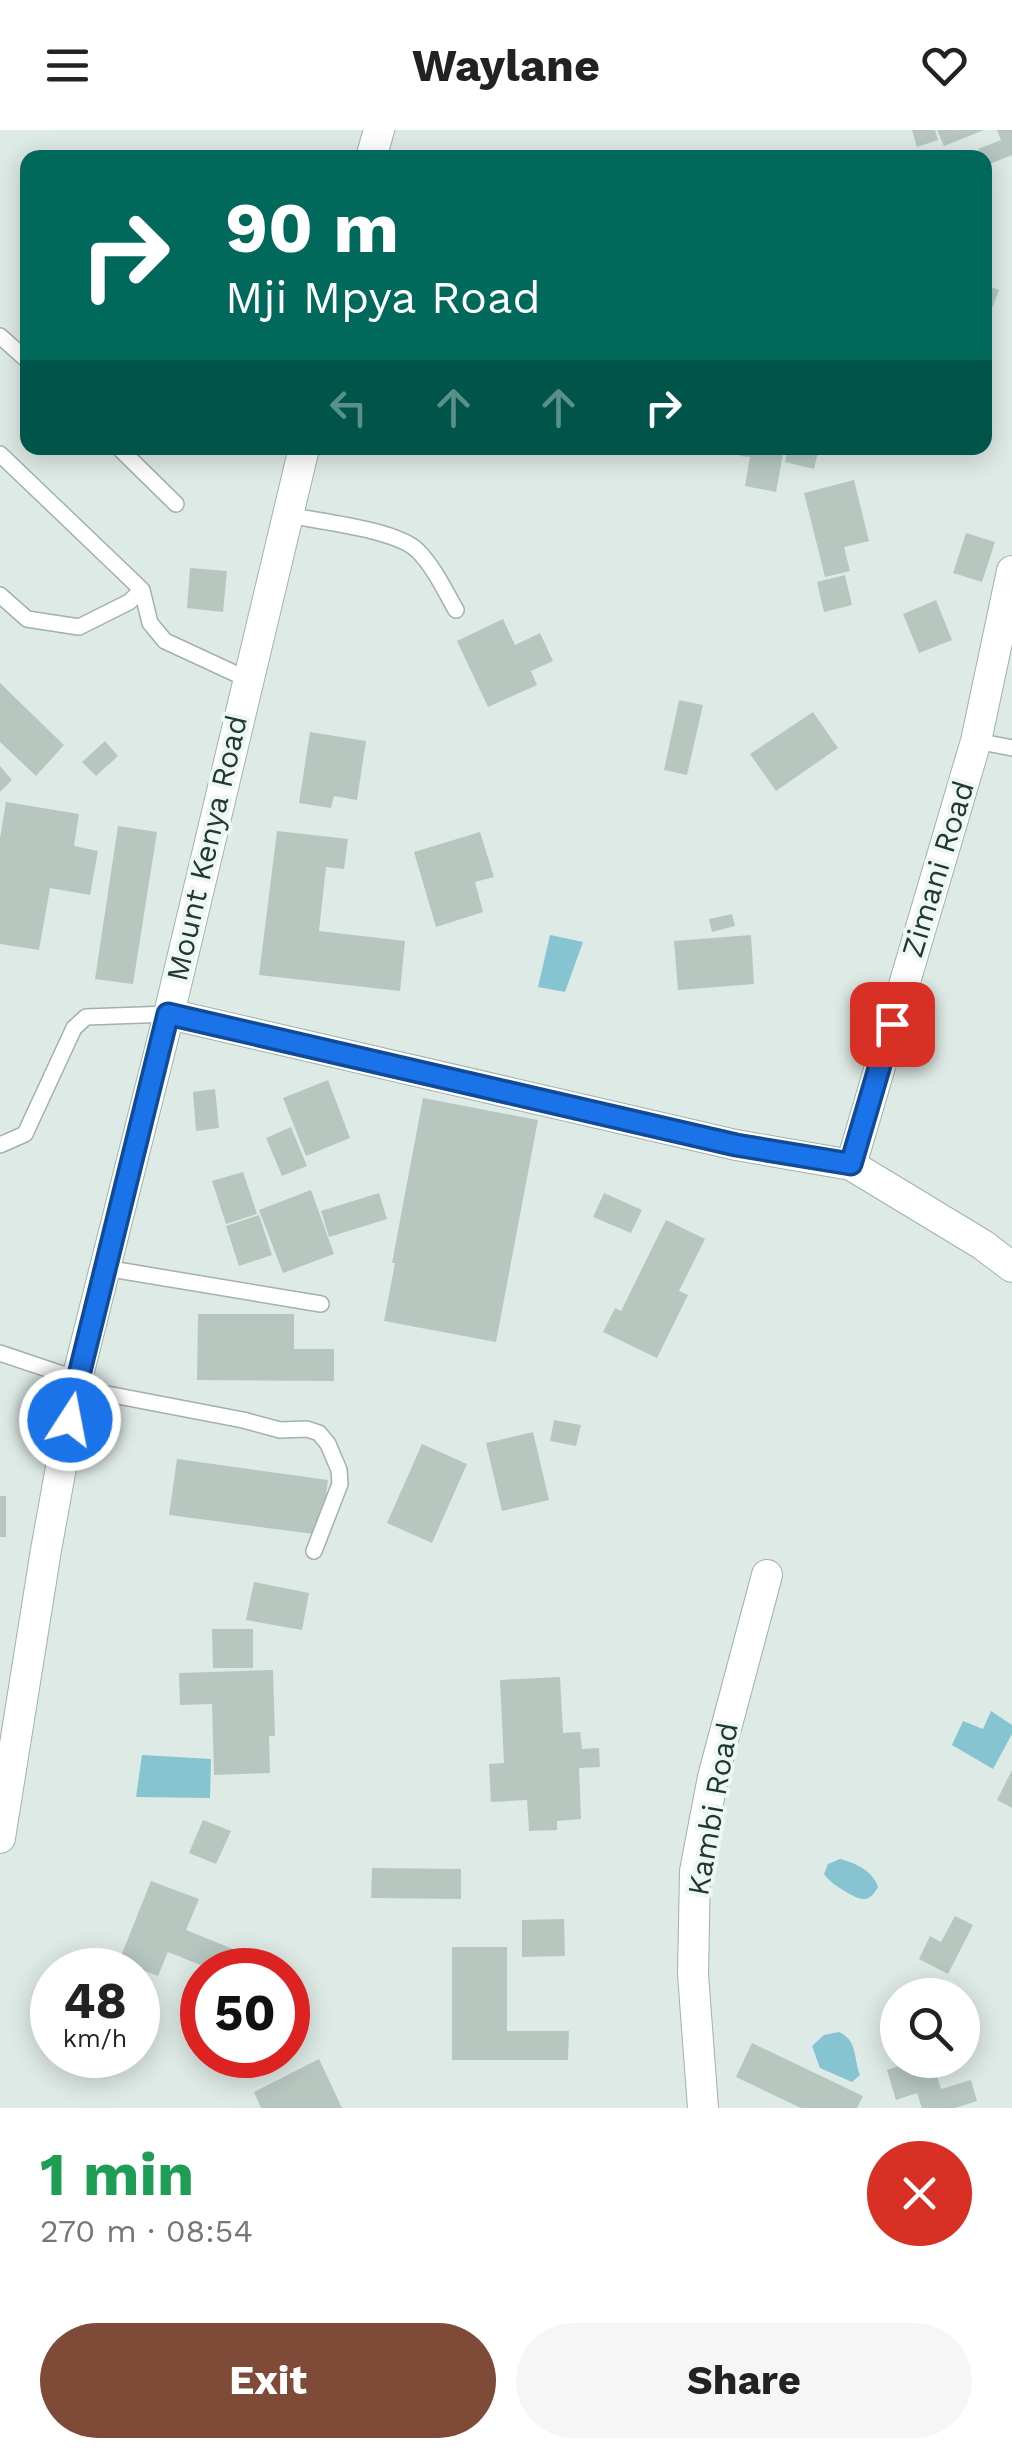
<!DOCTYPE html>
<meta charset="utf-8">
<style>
:root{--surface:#fff;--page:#f6f6f6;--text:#222;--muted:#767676;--accent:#804a38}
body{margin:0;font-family:"Work Sans",sans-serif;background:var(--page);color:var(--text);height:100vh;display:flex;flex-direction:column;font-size:38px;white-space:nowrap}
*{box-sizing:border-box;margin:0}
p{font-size:32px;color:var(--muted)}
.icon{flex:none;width:55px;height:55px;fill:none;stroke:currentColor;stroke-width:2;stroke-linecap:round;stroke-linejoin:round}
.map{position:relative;height:1978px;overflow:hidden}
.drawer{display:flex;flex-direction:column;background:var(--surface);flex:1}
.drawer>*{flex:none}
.guide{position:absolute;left:20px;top:20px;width:972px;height:305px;border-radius:20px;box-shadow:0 5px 25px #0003;background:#00695c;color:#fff;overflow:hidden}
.tools{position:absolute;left:880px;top:1848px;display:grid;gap:20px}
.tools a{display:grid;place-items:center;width:100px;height:100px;border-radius:50%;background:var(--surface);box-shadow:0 5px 25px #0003;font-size:50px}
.speed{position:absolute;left:30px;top:1818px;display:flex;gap:20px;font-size:50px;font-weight:700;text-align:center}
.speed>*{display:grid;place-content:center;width:130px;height:130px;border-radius:50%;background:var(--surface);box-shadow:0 5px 25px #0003;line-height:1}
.speed small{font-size:25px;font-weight:400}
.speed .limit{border:15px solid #d22;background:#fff;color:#111}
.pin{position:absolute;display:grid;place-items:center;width:85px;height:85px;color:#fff;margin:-42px;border-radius:20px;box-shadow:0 5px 15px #0006}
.me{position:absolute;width:110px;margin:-55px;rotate:11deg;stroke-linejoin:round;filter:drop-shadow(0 0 8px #0008)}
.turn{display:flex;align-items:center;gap:35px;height:210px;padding:0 40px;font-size:45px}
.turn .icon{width:130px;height:130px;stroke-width:2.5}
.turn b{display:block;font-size:70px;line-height:85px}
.lanes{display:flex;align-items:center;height:95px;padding:0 40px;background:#0003;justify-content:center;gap:50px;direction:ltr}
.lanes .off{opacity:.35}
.round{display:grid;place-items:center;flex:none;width:105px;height:105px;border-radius:52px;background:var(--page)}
.summary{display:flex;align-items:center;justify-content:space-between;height:170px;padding:0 40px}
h1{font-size:60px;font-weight:700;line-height:75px;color:#1e9e55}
.action{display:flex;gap:20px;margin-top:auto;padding:20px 40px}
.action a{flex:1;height:115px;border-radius:60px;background:var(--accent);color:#fff;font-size:40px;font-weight:700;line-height:115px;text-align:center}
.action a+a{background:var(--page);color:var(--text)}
header{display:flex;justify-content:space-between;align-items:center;height:130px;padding:0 40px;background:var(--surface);font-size:45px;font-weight:700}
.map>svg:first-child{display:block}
.water{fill:#85c4d0}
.building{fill:#b7c7c0}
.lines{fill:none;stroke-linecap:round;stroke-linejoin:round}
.lane-casing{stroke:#a1b1ac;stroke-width:18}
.street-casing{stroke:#a1b1ac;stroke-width:32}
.secondary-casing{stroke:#9db5ad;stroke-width:32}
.lane{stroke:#fff;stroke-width:15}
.street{stroke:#fff;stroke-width:30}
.secondary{stroke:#fff;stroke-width:30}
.route-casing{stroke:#114b97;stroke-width:25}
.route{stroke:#1a73e8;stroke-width:18}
.labels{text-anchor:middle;stroke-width:8;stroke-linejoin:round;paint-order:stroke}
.street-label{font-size:30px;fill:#203932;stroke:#eef7f2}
</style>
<header><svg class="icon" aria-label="menu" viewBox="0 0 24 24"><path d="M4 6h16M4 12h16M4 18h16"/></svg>Waylane<svg class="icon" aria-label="heart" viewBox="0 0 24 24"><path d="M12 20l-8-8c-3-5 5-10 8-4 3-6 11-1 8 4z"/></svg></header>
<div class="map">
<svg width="1012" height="1978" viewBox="0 0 1012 1978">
<rect width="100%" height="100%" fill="#deeae5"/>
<!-- water -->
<path class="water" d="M 550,805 L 583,812 L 565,862 L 538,857 Z
M 991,1581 L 1012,1595 L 1012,1604 L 993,1639 L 952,1615 L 963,1591 L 983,1599 Z
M 142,1625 L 211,1629 L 210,1668 L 136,1667 Z
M 840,1729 C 856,1733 873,1741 878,1757 C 868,1776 858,1769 843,1760 C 835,1755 830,1752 824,1744 L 828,1734 Z
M 839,1902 C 858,1911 853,1927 860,1945 L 852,1952 L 820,1938 L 812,1916 L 824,1905 Z"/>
<!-- building -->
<path class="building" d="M 912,0 L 935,0 L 938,10 L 917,17 Z
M 937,0 L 984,0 L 944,16 Z
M 997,0 L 1012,0 L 1012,25 L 985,36 L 985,28 L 982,28 L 978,19 L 1001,10 Z
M 985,155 L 999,160 L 989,186 L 985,185 Z
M 742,318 L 784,318 L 776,362 L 745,356 L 750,327 L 740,326 Z
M 788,318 L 819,318 L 814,339 L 785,332 Z
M 854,350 L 869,411 L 844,417 L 850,441 L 825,447 L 804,363 Z
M 966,403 L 995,412 L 982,452 L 953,443 Z
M 190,438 L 227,441 L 223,482 L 187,478 Z
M 845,445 L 852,475 L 824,482 L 817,452 Z
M 936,470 L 952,510 L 919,523 L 903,484 Z
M 503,489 L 515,515 L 540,503 L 553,531 L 531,541 L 537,555 L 488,577 L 457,511 Z
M 0,553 L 64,615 L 36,646 L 0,612 Z
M 679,570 L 703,575 L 687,645 L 664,640 Z
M 813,582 L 838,618 L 776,661 L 750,624 Z
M 310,602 L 366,611 L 357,670 L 334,666 L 331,678 L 299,673 Z
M 105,611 L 118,626 L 96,646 L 82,632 Z
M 0,636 L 12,650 L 0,662 Z
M 6,672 L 79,684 L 74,716 L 98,721 L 90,765 L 50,758 L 39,820 L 0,814 L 0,708 Z
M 118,696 L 157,702 L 133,854 L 95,849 Z
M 277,701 L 348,709 L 344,739 L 326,737 L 319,801 L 405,811 L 400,861 L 259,845 Z
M 480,702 L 494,747 L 475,752 L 483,782 L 436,797 L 414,722 Z
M 732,784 L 735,796 L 712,802 L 709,789 Z
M 751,805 L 754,854 L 678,860 L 674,811 Z
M 328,950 L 350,1008 L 306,1026 L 283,968 Z
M 215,959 L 219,998 L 196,1001 L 193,962 Z
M 423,968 L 538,990 L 496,1212 L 384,1191 L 395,1133 L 392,1133 Z
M 291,997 L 307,1036 L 282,1046 L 266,1008 Z
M 243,1042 L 257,1084 L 226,1094 L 212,1051 Z
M 311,1060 L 334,1124 L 283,1143 L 259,1080 Z
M 379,1063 L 387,1089 L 329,1107 L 321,1081 Z
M 604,1063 L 642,1080 L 631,1103 L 593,1087 Z
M 259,1085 L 272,1125 L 239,1136 L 226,1096 Z
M 666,1090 L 705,1109 L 679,1161 L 688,1165 L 657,1228 L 603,1202 L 615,1178 L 621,1181 Z
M 198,1184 L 294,1184 L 294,1219 L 334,1219 L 334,1251 L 197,1250 Z
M 554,1290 L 581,1295 L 576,1316 L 550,1311 Z
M 533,1302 L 549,1370 L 502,1381 L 486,1313 Z
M 422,1314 L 467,1334 L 432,1413 L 387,1393 Z
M 177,1329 L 328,1350 L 321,1405 L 169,1385 Z
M 0,1366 L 6,1366 L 6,1407 L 0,1407 Z
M 254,1452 L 309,1463 L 302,1500 L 246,1490 Z
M 212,1499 L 253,1499 L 253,1538 L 213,1538 Z
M 273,1540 L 275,1606 L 269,1606 L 270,1643 L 214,1645 L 212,1574 L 180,1575 L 179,1543 Z
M 560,1547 L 563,1603 L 580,1602 L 582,1619 L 599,1618 L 600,1637 L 579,1638 L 581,1689 L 557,1691 L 557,1700 L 529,1701 L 527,1670 L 491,1672 L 489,1634 L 504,1633 L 500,1550 Z
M 1012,1640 L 1012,1678 L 997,1670 Z
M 203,1690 L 231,1701 L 216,1734 L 189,1723 Z
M 372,1738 L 461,1739 L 461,1769 L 371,1768 Z
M 151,1751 L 199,1769 L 186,1800 L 233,1819 L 224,1840 L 213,1840 L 168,1822 L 158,1846 L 119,1831 Z
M 955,1786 L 973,1795 L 948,1844 L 919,1829 L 930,1806 L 941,1812 Z
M 564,1789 L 565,1826 L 522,1827 L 522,1790 Z
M 452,1817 L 507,1817 L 507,1901 L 569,1901 L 568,1930 L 452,1930 Z
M 752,1913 L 863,1966 L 857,1978 L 801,1978 L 736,1947 Z
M 319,1929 L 342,1978 L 261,1978 L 254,1962 Z
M 918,1930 L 932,1930 L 941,1959 L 971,1950 L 977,1971 L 955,1978 L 922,1978 L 917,1963 L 896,1970 L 887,1940 Z"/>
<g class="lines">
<defs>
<path id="lane" d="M 0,206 L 28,231
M 119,318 L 176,374
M 0,324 L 142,460 L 150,493 L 165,511 L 247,549
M 288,385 C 320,392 394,399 417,420 C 434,437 444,459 456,480
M 0,465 L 27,489 L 79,497 L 129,472 L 142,460
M 976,611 L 1012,618
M 0,1015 L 25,1004 L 74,898 L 86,887 L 169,884
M 105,1138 L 321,1174
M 0,1223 L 77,1249
M 76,1258 L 243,1290 L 280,1300 L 307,1299 L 319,1303 L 328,1314 L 339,1340 L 340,1354 L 314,1421"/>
<path id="street" d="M 169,884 L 736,1015 L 851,1035 L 983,1115 L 1012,1137
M 851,1035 L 976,611 L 1012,441
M 703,1978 L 693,1844 L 695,1741 L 713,1647 L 767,1445"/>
<path id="secondary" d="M 371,28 L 379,0
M 0,1708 L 46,1420 L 77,1249 L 169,884 L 304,318"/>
</defs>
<!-- lane casing -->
<use href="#lane" class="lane-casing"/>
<!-- street casing -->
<use href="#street" class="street-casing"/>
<!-- secondary casing -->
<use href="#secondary" class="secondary-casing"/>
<!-- lane -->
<use href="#lane" class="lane"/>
<!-- street -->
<use href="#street" class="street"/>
<!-- secondary -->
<use href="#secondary" class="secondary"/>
</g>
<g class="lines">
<defs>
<path id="route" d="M 70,1290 L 78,1249 L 168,884 L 736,1015 L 851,1034 L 892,894"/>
</defs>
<!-- route casing -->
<use href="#route" class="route-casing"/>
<!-- route -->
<use href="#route" class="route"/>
</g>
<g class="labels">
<!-- street labels -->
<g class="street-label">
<text transform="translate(207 718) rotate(-77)" y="10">Mount Kenya Road</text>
<text transform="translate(938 739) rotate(-73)" y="10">Zimani Road</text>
<text transform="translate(713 1679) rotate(-80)" y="10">Kambi Road</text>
</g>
</g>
</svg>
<div class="tools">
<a><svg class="icon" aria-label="search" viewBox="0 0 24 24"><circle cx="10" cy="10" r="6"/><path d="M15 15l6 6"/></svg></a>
</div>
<div class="speed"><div>48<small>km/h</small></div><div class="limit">50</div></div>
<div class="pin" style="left:892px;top:894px;background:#d93025"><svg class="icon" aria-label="arrive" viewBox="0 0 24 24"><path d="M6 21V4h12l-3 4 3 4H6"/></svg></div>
<svg class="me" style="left:70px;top:1290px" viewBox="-20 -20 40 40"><circle r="17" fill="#1a73e8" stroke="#fff" stroke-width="3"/><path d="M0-11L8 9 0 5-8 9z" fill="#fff"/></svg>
<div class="guide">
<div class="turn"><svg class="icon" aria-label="right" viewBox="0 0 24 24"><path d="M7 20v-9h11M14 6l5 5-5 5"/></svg><div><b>90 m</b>Mji Mpya Road</div></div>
<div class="lanes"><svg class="icon off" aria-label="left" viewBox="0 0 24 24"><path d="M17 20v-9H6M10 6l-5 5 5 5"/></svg><svg class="icon off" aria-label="ahead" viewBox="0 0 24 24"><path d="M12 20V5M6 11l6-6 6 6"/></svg><svg class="icon off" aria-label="ahead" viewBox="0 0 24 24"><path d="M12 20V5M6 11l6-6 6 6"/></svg><svg class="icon" aria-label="right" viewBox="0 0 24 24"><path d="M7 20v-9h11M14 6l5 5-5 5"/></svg></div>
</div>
</div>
<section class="drawer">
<div class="summary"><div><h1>1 min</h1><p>270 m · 08:54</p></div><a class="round" style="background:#d93025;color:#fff"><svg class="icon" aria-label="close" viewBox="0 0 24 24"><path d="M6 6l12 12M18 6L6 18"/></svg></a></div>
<div class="action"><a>Exit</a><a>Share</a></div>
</section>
